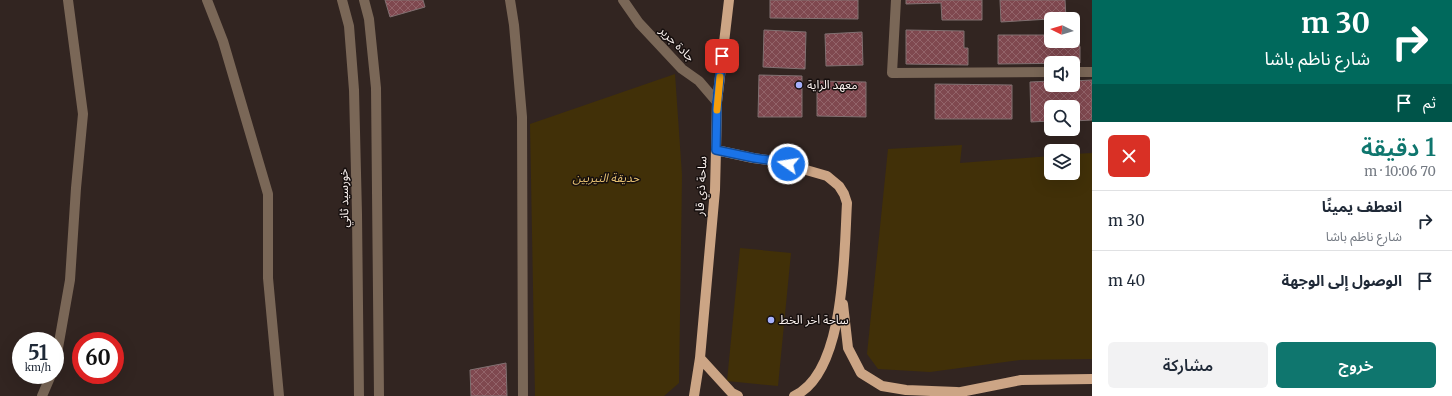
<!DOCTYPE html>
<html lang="ar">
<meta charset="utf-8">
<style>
:root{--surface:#fff;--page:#f2f2f3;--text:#1f2937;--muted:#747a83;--line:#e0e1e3;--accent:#0f766e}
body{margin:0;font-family:Merriweather,"Noto Sans Arabic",serif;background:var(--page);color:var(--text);direction:rtl;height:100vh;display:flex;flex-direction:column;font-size:15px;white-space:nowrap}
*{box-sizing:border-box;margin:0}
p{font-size:13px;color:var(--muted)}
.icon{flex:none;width:22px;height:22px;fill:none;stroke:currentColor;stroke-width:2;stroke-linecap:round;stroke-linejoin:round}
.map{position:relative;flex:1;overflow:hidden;direction:ltr}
.drawer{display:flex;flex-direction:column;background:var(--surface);width:360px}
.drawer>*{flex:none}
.top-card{background:#00695c;color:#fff;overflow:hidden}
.needle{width:26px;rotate:275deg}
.fabs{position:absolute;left:1044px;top:12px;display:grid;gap:8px}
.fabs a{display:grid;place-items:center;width:36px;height:36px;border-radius:6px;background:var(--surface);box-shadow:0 4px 16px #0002;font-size:20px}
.speed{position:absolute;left:12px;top:332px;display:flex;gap:8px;font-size:20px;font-weight:700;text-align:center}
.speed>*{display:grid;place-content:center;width:52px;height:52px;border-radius:50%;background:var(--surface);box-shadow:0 4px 16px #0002;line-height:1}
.speed small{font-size:10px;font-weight:400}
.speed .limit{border:6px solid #d22;background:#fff;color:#111}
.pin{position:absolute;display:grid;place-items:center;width:34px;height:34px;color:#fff;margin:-17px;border-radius:8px;box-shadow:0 2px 6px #0006}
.me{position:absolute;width:44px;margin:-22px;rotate:283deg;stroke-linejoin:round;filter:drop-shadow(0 0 3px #0008)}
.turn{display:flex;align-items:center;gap:14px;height:84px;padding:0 16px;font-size:18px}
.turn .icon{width:52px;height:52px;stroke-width:2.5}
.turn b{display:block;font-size:28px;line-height:34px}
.then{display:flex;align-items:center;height:38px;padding:0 16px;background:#0003;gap:8px;font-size:15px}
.round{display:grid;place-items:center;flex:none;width:42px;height:42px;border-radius:6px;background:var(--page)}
.summary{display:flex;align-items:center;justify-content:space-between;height:68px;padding:0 16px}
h1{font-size:24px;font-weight:600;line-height:30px;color:var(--accent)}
.action{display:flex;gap:8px;margin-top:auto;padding:8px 16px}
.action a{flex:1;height:46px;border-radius:6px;background:var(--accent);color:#fff;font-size:16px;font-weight:600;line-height:46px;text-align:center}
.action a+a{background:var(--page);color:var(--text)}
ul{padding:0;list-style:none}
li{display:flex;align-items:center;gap:12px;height:60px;padding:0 16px;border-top:1px solid var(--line)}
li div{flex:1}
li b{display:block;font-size:15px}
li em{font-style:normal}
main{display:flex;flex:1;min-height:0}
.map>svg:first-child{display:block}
.green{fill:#413008}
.building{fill:url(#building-cross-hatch);stroke:#817071}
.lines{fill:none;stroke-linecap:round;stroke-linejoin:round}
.minor{stroke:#7a6757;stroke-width:10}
.major{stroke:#cca585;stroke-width:10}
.route-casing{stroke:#114b97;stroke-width:10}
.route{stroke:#1a73e8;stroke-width:7}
.slow{stroke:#f59e0b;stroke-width:7}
.poi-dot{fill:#a6b1fc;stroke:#160f0e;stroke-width:1.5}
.labels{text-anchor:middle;stroke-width:3;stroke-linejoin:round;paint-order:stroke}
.street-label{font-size:12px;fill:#fcf3f0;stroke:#160f0e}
.poi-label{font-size:12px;fill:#fcf3f0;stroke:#160f0e;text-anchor:start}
.park-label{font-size:12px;font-style:italic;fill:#e3be70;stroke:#160f0e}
</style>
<main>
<section class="drawer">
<div class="top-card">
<div class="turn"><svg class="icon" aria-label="right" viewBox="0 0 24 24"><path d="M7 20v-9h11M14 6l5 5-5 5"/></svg><div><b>30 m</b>شارع ناظم باشا</div></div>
<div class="then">ثم<svg class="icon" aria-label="arrive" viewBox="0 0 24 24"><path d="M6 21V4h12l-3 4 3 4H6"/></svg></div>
</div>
<div class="summary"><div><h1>1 دقيقة</h1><p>70 m · 10:06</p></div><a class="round" style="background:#d93025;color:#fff"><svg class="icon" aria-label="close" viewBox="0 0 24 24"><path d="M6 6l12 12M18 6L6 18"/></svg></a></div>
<ul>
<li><svg class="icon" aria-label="right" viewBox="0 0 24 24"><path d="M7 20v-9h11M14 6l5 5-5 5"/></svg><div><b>انعطف يمينًا</b><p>شارع ناظم باشا</p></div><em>30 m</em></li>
<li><svg class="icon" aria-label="arrive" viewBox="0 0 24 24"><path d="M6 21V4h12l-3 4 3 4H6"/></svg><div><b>الوصول إلى الوجهة</b></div><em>40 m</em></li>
</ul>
<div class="action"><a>خروج</a><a>مشاركة</a></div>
</section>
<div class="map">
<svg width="1092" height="396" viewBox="0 0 1092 396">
<defs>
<pattern id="building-cross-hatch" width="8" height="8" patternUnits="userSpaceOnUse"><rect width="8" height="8" fill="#7f484f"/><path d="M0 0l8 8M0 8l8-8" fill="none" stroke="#926369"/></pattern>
</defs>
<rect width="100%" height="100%" fill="#322521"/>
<!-- green -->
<path class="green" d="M 675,74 L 682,175 L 679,383 L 664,396 L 535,396 L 530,124 Z
M 962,145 L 960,163 L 1051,156 L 1051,173 L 1073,173 L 1073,154 L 1092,153 L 1092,359 L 1020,360 L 930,372 L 878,369 L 867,354 L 888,149 Z
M 740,248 L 791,253 L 778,386 L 727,381 Z"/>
<!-- building -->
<path class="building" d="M 385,0 L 423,0 L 425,7 L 390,17 Z
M 770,0 L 858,0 L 858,19 L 770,18 Z
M 906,0 L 982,0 L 982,20 L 942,20 L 941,3 L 906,4 Z
M 1000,0 L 1065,0 L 1066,18 L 1001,22 Z
M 764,30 L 806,32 L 805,69 L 763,67 Z
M 906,30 L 964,31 L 964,48 L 968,48 L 968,65 L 906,64 Z
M 862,32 L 863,65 L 826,66 L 825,34 Z
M 998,35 L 1051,35 L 1051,41 L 1073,41 L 1073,35 L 1076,35 L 1080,47 L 1080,63 L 998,64 Z
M 759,75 L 802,76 L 802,117 L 758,117 Z
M 1092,80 L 1092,120 L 1073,121 L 1073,107 L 1051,107 L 1051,121 L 1031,122 L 1030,82 L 1051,81 L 1051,85 L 1073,85 L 1073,81 Z
M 817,81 L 866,82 L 866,117 L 817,116 Z
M 935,84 L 1012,85 L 1012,119 L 935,119 Z
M 506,363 L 507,396 L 471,396 L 470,370 Z"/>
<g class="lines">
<!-- minor -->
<path class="minor" d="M 207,0 L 223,41 L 268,194 L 268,278 L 279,396
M 342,0 L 349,26 L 354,90 L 357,214 L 359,396
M 364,0 L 369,19 L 376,88 L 379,396
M 510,0 L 514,25 L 522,117 L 523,396
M 623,0 L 639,23 L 682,69 L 699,81 L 717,102
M 896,0 L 892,73 L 1051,72
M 1073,72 L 1092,72
M 55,365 L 70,280 L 76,188 L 83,114 L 68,0
M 42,396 L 51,375"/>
<!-- major -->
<path class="major" d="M 716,150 L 717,102 L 729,0
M 843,304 L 848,348 L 861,373 L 882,386 L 906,390 L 957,392
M 951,394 L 1021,380 L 1092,379
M 694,396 L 700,358
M 738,396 L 732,393 L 700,358 L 715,190 L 716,150 L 753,158 L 775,161 L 827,176 L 839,186 L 844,194 L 847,203 C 844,251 846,373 794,396"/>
</g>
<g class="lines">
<defs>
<path id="route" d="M 722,56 L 717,102 L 716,150 L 754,158 L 775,161 L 788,164"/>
</defs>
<!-- route casing -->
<use href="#route" class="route-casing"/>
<!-- route -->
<use href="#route" class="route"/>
<!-- slow -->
<path class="slow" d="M 717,110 L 720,77"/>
</g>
<!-- markers -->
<g class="poi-dot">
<circle cx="799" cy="85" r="4"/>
<circle cx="771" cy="320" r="4"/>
</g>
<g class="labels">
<!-- street labels -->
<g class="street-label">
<text transform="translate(677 44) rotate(45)" y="4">جادة جرير</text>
<text transform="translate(701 186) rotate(-87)" y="4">ساحة ذي قار</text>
<text transform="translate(344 198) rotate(-91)" y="4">خورسيد ثاني</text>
</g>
<!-- poi labels -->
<g class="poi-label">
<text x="807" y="89">معهد الراية</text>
<text x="779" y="324">ساحة اخر الخط</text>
</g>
<!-- park labels -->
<g class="park-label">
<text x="606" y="182">حديقة النيربين</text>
</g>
</g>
</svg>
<div class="fabs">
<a><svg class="needle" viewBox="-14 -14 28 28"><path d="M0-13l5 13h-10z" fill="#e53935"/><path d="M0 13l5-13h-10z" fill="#747a83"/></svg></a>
<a><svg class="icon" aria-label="sound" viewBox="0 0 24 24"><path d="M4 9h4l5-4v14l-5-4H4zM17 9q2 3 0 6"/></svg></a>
<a><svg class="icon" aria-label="search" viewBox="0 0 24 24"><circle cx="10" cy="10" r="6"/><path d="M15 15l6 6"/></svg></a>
<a><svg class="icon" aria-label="layers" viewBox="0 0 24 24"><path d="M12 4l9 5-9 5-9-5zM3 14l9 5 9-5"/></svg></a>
</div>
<div class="speed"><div>51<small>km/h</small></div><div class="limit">60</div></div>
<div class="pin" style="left:722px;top:56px;background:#d93025"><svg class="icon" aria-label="arrive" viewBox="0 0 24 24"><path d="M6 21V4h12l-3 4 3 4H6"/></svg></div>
<svg class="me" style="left:788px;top:164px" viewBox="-20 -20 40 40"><circle r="17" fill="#1a73e8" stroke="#fff" stroke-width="3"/><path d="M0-11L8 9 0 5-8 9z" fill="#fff"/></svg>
</div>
</main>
